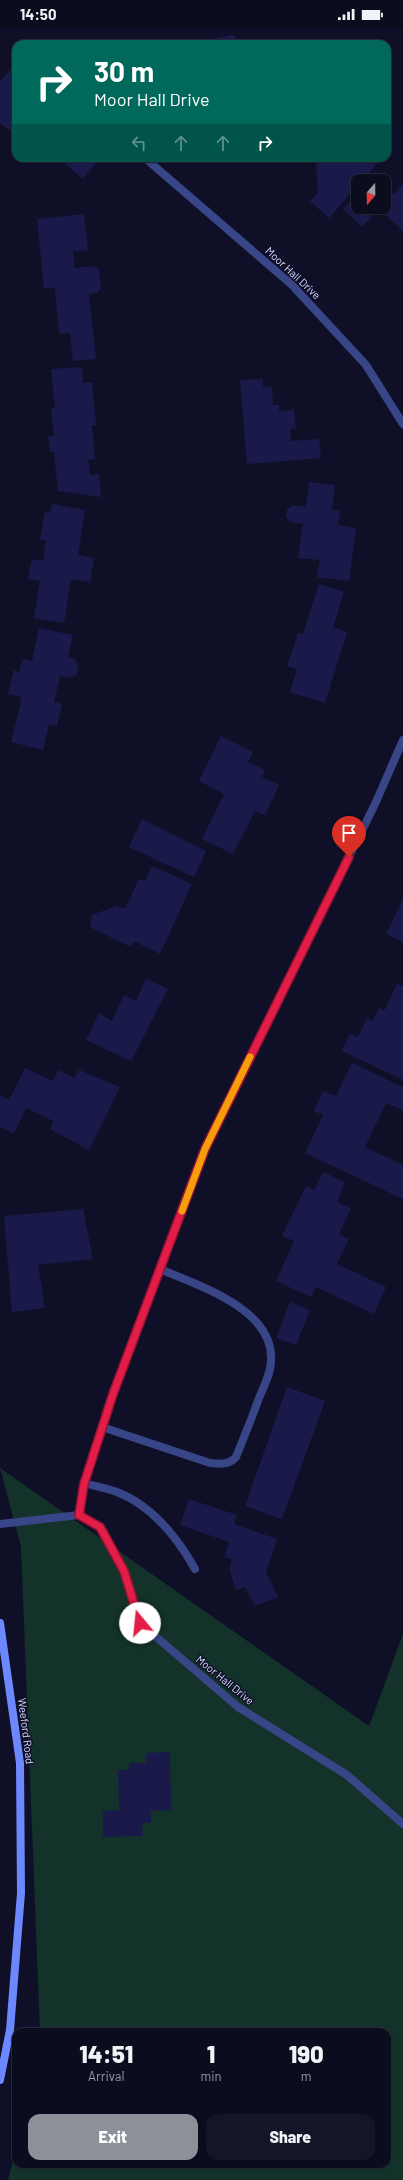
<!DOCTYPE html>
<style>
:root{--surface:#0b0c1e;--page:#141527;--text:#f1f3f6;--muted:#9a9ba4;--line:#2b2c3c;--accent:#8c9099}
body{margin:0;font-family:Barlow,sans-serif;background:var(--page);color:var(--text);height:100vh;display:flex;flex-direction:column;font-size:15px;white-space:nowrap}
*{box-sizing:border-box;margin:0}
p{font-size:13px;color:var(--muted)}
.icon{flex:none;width:22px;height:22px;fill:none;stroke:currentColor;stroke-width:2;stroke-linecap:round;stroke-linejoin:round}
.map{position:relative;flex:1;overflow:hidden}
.drawer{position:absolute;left:12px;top:2000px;width:379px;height:140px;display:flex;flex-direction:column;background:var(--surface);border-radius:12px;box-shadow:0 1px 3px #0004,0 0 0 1px var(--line)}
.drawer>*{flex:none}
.hud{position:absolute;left:12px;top:12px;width:379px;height:122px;border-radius:12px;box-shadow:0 1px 3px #0004,0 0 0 1px var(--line);background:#00695c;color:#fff;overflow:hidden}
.needle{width:26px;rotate:200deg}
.fabs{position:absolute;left:351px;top:146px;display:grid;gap:8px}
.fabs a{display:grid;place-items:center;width:40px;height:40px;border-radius:8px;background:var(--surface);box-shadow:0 1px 3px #0004,0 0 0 1px var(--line);font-size:20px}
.pin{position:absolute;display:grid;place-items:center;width:34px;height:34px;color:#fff;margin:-41px -17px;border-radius:50% 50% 50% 0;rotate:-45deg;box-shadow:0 0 4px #0007}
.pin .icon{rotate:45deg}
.me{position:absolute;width:44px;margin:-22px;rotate:343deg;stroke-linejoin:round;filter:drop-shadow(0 0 3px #0008)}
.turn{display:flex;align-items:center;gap:14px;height:84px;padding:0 16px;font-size:18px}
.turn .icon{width:52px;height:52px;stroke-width:2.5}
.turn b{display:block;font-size:28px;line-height:34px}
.lanes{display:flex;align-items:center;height:38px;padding:0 16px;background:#0003;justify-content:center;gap:20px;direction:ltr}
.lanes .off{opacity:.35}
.eta{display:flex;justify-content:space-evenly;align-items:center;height:68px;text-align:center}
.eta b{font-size:24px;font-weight:800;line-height:28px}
.primary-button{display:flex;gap:8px;margin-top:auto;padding:8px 16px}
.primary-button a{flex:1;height:46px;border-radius:12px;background:var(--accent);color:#fff;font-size:16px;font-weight:800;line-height:46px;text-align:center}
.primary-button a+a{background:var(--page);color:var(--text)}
.status{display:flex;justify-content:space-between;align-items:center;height:28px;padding:0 20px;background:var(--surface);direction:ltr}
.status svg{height:11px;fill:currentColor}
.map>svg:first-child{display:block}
.green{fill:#12322a}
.building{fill:#1a1a4a}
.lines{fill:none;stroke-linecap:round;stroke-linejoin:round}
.lane{stroke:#384688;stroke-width:8}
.street{stroke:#384688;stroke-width:8}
.secondary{stroke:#6d88ff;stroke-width:8}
.route-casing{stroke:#92132f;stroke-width:10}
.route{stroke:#e11d48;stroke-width:7}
.slow{stroke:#f59e0b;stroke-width:7}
.labels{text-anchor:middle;stroke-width:3;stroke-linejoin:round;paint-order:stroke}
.street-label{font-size:11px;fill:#d6daff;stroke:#0f1028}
</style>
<div class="status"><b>14:50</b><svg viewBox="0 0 49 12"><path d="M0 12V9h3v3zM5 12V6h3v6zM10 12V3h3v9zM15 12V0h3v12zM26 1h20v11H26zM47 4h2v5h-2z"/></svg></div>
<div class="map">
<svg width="403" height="2152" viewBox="0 0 403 2152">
<rect width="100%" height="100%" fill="#0f1028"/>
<!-- green -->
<path class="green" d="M 0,1440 L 369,1698 L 403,1606 L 403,2152 L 8,2152 L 16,2120 L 16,2136 L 387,2136 L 387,2004 L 40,2004 L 21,1519 Z"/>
<!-- building -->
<path class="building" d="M 234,7 L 236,16 L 192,16 L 192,15 Z
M 13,38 L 16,41 L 16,120 L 13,118 L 15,107 L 0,95 L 0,54 Z
M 65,130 L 100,130 L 83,151 L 62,133 Z
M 316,130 L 382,130 L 362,153 L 358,153 L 358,157 L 329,190 L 310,173 L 318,164 Z
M 403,156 L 403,203 L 379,181 L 362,199 L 343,181 L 358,165 L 358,179 L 384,179 L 384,157 L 394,166 Z
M 84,186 L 88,222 L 73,223 L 75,240 L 94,238 L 99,242 L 101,260 L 97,265 L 89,266 L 96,331 L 73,333 L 70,305 L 59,306 L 55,260 L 44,260 L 37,191 Z
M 82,339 L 83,355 L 92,355 L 96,397 L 92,397 L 95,431 L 88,432 L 90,447 L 99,446 L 101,469 L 58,463 L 54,424 L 50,424 L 48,409 L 54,408 L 51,381 L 55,380 L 51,341 Z
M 263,351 L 263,359 L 272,358 L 273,377 L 279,377 L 279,383 L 294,382 L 296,401 L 290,401 L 291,413 L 319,411 L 321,430 L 247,436 L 240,352 Z
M 309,454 L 335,457 L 332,481 L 340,482 L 338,497 L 356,500 L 349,553 L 317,549 L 320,532 L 298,530 L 303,496 L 291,494 L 286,489 L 287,482 L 292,477 L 306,479 Z
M 52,476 L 85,482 L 78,527 L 94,530 L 90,554 L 71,551 L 64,595 L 34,590 L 40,553 L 28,551 L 32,531 L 43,533 L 46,512 L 40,512 L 45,484 L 50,485 Z
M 319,556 L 344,564 L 333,599 L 347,604 L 325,675 L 290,664 L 297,641 L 287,638 L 298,605 L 303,606 Z
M 39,600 L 73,607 L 68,629 L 75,631 L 78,638 L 77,647 L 69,650 L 60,648 L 54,674 L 62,676 L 57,698 L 49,696 L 43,722 L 11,714 L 22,669 L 8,666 L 14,642 L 19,644 L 22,631 L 32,633 Z
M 221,708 L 253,724 L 248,734 L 265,742 L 262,749 L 279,757 L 265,787 L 255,783 L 233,826 L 202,811 L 224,766 L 199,753 Z
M 142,791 L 206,823 L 194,849 L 129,819 Z
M 152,838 L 192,856 L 160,926 L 134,913 L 131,919 L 90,899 L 92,887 L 116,878 L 125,881 L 139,851 L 145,853 Z
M 403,871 L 403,914 L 386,906 Z
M 146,951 L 168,961 L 131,1033 L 86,1012 L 99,985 L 112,993 L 124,967 L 136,973 Z
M 397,956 L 403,958 L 403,1052 L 342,1023 L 350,1005 L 358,1009 L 367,990 L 373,993 L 379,980 L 384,983 Z
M 352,1035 L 403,1059 L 403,1082 L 386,1075 L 365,1119 L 403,1137 L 403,1171 L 305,1125 L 323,1087 L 314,1083 L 323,1063 L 336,1068 Z
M 25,1040 L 53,1053 L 58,1042 L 74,1050 L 79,1042 L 120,1059 L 89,1122 L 50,1101 L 53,1093 L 26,1080 L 14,1106 L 0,1099 L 0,1069 L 1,1067 L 9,1072 Z
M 323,1144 L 345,1154 L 337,1174 L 351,1180 L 339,1206 L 349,1211 L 337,1236 L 386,1259 L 374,1286 L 316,1259 L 311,1269 L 276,1253 L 294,1213 L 282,1208 L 306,1158 L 314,1162 Z
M 83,1181 L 93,1231 L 38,1237 L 45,1280 L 12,1284 L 4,1188 Z
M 290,1274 L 310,1282 L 296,1317 L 276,1310 Z
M 287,1359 L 325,1373 L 282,1491 L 245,1478 Z
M 189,1471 L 237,1487 L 234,1496 L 277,1511 L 266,1544 L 278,1569 L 255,1578 L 245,1559 L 236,1562 L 229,1540 L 232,1531 L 224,1529 L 229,1514 L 180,1497 Z
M 170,1724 L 171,1782 L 151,1783 L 151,1795 L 142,1795 L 143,1808 L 103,1809 L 103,1783 L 119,1782 L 118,1742 L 129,1742 L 129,1735 L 146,1735 L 146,1725 Z"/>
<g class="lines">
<!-- lane -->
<path class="lane" d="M 102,1399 L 210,1435 C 220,1436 229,1437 236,1429 C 244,1409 252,1390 259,1370 C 264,1358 271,1345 271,1332 C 274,1281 197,1257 160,1241
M 84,1455 C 95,1458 107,1460 117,1464 C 153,1478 177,1509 195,1541
M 79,1487 L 100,1499 L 124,1543 L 140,1595 L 238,1679 L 347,1747 L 403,1796"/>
<!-- street -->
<path class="street" d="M 145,130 L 292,257 L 366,337 L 403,396
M 0,1496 L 79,1487 L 84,1455 L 113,1366 L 205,1121 L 376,774 L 403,712"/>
<!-- secondary -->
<path class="secondary" d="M 0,1595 L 20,1735 L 21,1865 L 10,2002 L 0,2052"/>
</g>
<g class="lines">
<defs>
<path id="route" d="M 140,1595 L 124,1543 L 100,1499 L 79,1487 L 84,1456 L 113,1366 L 205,1121 L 349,829"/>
</defs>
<!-- route casing -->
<use href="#route" class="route-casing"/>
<!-- route -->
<use href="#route" class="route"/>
<!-- slow -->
<path class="slow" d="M 182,1183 L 205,1121 L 250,1029"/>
</g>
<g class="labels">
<!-- street labels -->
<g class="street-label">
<text transform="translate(293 245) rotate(43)" y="4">Moor Hall Drive</text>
<text transform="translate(225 1652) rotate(39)" y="4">Moor Hall Drive</text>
<text transform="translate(26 1703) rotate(83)" y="4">Weeford Road</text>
</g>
</g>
</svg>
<div class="fabs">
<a><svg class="needle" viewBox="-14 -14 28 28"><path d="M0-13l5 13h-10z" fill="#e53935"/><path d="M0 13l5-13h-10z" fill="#9a9ba4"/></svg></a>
</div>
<div class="pin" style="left:349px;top:829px;background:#d93025"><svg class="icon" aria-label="arrive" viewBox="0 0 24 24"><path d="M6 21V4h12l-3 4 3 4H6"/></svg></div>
<svg class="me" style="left:140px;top:1595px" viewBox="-20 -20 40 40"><circle r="19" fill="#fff"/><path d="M0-13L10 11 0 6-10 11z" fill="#e11d48"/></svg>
<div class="hud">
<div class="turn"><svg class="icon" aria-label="right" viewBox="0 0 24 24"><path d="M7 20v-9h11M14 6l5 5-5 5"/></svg><div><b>30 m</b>Moor Hall Drive</div></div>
<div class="lanes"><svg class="icon off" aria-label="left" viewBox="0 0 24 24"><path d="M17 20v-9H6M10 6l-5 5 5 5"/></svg><svg class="icon off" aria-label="ahead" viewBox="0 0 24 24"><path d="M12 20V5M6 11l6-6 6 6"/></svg><svg class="icon off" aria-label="ahead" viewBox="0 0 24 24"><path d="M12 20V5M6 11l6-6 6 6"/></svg><svg class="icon" aria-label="right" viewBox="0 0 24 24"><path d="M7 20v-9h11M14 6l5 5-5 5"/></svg></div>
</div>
<section class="drawer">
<div class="eta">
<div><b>14:51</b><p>Arrival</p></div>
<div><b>1</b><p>min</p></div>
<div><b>190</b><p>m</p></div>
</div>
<div class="primary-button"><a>Exit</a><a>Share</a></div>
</section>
</div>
